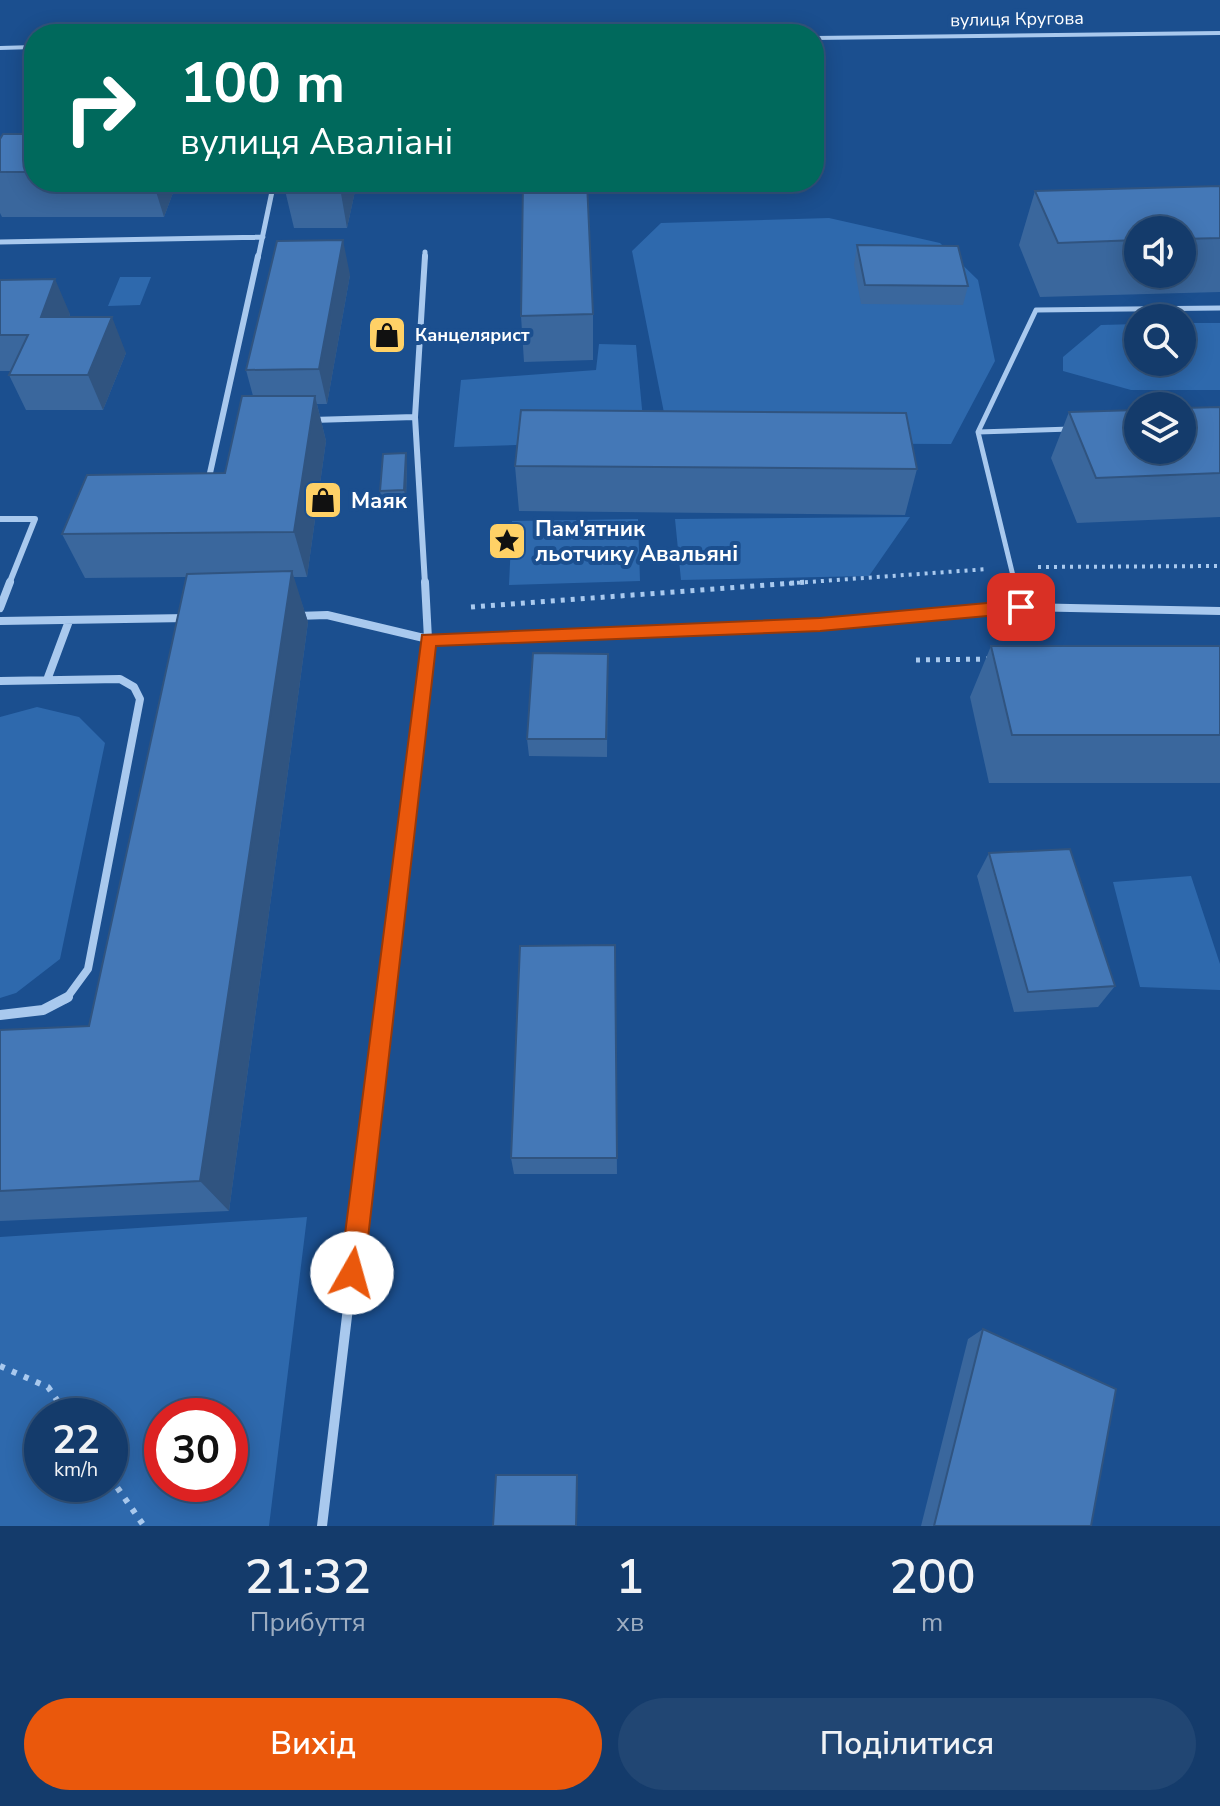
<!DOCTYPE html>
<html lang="uk">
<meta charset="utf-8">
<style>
:root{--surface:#143b6b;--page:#214673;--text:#f1f3f6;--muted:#9dadc1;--line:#33557e;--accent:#ea580c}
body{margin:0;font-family:"Nunito Sans",sans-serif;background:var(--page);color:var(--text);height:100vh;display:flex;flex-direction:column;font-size:30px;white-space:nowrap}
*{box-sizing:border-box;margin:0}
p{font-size:26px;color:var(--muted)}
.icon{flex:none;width:44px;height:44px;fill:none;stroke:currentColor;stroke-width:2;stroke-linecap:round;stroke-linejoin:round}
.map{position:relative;height:1526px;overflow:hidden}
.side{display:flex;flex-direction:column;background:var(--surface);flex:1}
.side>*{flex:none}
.guide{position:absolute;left:24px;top:24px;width:800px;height:168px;border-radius:32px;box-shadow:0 4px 20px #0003,0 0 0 2px var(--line);background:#00695c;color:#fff;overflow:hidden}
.fabs{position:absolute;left:1124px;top:216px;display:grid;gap:16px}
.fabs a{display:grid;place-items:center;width:72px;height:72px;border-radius:50%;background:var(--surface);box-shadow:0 4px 20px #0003,0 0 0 2px var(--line);font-size:40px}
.speed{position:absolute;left:24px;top:1398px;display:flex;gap:16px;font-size:40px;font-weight:700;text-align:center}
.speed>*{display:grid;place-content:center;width:104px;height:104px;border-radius:50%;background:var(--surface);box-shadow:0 4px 20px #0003,0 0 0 2px var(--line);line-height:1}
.speed small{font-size:20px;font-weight:400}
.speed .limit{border:12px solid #d22;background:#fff;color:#111}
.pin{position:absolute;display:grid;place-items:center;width:68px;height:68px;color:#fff;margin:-34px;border-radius:16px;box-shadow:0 4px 12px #0006}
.me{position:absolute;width:88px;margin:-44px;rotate:7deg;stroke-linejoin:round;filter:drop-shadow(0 0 6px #0008)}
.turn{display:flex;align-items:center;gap:28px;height:168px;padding:0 24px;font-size:36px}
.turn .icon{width:104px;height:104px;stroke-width:2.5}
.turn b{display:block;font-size:56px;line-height:68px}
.eta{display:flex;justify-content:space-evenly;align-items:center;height:136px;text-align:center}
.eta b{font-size:48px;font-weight:600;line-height:56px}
.action{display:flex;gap:16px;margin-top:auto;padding:16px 24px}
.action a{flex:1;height:92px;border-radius:48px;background:var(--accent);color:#fff;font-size:32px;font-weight:600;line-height:92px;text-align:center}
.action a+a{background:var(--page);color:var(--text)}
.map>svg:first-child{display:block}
.green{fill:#2e69ad;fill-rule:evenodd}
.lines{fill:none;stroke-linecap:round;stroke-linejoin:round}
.path-far2{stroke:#a9c9ee;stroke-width:4;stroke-dasharray:3 5;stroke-linecap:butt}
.path-far1{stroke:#a9c9ee;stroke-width:5;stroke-dasharray:4 6;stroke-linecap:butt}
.path{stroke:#a9c9ee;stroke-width:6;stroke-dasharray:5 8;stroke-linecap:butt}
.service-far1{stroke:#a9c9ee;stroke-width:5}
.service{stroke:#a9c9ee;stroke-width:6}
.minor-far3{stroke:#a9c9ee;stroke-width:5}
.minor-far2{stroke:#a9c9ee;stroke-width:6}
.minor-far1{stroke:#a9c9ee;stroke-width:8}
.minor{stroke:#a9c9ee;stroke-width:10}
.tertiary{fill:#a9c9ee;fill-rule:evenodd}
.wall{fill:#3a679d;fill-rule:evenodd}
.shaded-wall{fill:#305480}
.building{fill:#4478b7;stroke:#305480;stroke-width:2}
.route{fill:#ea580c;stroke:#983908;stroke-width:2}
.labels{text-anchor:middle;stroke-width:8;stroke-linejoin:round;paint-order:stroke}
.far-street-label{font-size:18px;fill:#fff;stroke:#1b4f8f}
.far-poi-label{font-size:18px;font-weight:bold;fill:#fff;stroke:#1b4f8f;text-anchor:start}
.poi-label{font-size:22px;font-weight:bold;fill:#fff;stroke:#1b4f8f;text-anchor:start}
</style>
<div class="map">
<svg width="1220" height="1526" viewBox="0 0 1220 1526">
<rect width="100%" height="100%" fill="#1b4f8f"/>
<!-- green -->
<path class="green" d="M 829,218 L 940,243 L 978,280 L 995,361 L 951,444 L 670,443 L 632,251 L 661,223 Z
M 120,277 L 151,277 L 140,305 L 108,306 Z
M 1182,323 L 1220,323 L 1220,390 L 1131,390 L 1063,371 L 1063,357 L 1101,325 L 1138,324 L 1138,362 L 1182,362 Z
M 599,344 L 636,345 L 645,441 L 454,447 L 461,380 L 596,370 Z
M 910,517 L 869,576 L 681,580 L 675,519 Z
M 638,519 L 640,581 L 509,585 L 512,521 Z
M 37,707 L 79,717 L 105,743 L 60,959 L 16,993 L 0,998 L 0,717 Z
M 1191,876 L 1220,964 L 1220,990 L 1140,987 L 1113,882 Z
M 307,1217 L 269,1526 L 0,1526 L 0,1237 ZM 42,1416 L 110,1416 L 110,1484 L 42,1484 ZM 162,1416 L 230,1416 L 230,1484 L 162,1484 Z"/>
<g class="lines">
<!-- path-far2 -->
<path class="path-far2" d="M 1038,567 L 1220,566
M 781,584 L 988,569"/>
<!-- path-far1 -->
<path class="path-far1" d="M 471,607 L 808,582
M 916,660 L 991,659"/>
<!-- path -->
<path class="path" d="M 0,1366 L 48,1387 L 68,1416
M 110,1477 L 144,1526"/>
<!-- service-far1 -->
<path class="service-far1" d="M 978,432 L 1071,429
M 1015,584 L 978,432 L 1036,310 L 1220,308"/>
<!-- service -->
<path class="service" d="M 1015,582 L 1021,607"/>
<!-- minor-far3 -->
<path class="minor-far3" d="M 0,242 L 263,237
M 258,258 L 274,182
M 425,258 L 425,252"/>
<!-- minor-far2 -->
<path class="minor-far2" d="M 425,256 L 415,417 L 425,584
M 312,420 L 415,417
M 208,482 L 258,256
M 0,519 L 35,519 L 9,584"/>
<!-- minor-far1 -->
<path class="minor-far1" d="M 0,608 L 10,582
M 297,616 L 327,615 L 428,639 L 820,625 L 1021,607 L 1220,611
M 0,621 L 187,618
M 47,680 L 69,621
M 0,681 L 120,679 L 134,687 L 140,699 L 88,969 L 66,999
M 385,999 L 428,639 L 425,582"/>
<!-- minor -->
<path class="minor" d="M 0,1015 L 43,1010 L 68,997
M 322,1526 L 385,997"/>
<!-- tertiary -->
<path class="tertiary" d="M 1220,31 L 1220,35 L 814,40 L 814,36 Z
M 34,45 L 34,49 L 0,50 L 0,46 Z"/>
</g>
<!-- wall -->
<path class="wall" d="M 34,134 L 34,182 L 177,182 L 164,217 L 2,217 L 0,213 L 0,139 Z
M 283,182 L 357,182 L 347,228 L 294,228 Z
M 1220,186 L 1220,292 L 1040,297 L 1019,245 L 1035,191 ZM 1138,230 L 1182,230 L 1182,274 L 1138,274 Z
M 857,245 L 968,286 L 963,305 L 861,304 L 854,265 Z
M 350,275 L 327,404 L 317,404 L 326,441 L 307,577 L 293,577 L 308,622 L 229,1211 L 0,1221 L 0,1030 L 89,1026 L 186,577 L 85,578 L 62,534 L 225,473 L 253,396 L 246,370 Z
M 0,280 L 70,314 L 69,317 L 126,353 L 103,410 L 26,410 L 9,375 L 11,371 L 0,371 Z
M 593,314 L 593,360 L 524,362 L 521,316 Z
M 1220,407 L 1220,517 L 1077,523 L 1051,458 L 1069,412 Z
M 407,463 L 406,500 L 382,501 L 380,491 Z
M 515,466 L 917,469 L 905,515 L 519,511 Z
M 991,646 L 1220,646 L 1220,783 L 989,783 L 970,697 Z
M 608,654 L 607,757 L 529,756 L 527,739 Z
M 989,853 L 1115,986 L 1098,1007 L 1014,1012 L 977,876 Z
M 615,945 L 617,1174 L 514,1174 L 511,1158 Z
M 983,1329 L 1091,1526 L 921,1526 L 968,1339 Z"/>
<!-- shaded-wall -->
<path class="shaded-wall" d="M 153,182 L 177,182 L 164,217 Z
M 339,182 L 357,182 L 347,228 Z
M 343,240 L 350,275 L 327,404 L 319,369 Z
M 55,279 L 70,314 L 56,352 L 41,317 Z
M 112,317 L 126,353 L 103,410 L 88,375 Z
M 315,396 L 326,441 L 307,577 L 294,532 Z
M 406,453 L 407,463 L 406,500 L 404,490 Z
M 292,571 L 308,622 L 229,1211 L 200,1181 Z
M 577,1475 L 578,1481 L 577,1526 L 576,1526 Z"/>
<!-- building -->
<path class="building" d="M 3,134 L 34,134 L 34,172 L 0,172 L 0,139 Z
M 523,182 L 587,182 L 593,314 L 521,316 Z
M 1220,186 L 1220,238 L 1182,239 L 1182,230 L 1138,230 L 1138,240 L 1058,243 L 1035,191 Z
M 343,240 L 319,369 L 246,370 L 277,241 Z
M 857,245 L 958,246 L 968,286 L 865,285 Z
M 55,279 L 41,317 L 112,317 L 88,375 L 9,375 L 28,335 L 0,335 L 0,280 Z
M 242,396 L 315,396 L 294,532 L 62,534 L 87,475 L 225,473 Z
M 1220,407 L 1220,473 L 1096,478 L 1069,412 L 1138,410 L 1138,450 L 1182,450 L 1182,408 Z
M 521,410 L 906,413 L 917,469 L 515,466 Z
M 406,453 L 404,490 L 380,491 L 383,454 Z
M 292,571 L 200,1181 L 0,1191 L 0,1030 L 89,1026 L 187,574 Z
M 991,646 L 1220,646 L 1220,735 L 1012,735 Z
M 533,653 L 608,654 L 606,739 L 527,739 Z
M 1070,849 L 1115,986 L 1028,992 L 989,853 Z
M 615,945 L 617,1158 L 511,1158 L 520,946 Z
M 983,1329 L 1116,1389 L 1091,1526 L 934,1526 Z
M 496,1475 L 577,1475 L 576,1526 L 493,1526 Z"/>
<!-- route -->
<path class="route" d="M 1021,600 L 1029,607 L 1021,613 L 820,631 L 436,646 L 364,1273 L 361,1281 L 352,1285 L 344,1281 L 340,1273 L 422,635 L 820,618 Z"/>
<!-- icons -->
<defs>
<symbol id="shop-square" viewBox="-11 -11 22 22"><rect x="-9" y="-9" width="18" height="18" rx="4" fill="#ffd166" stroke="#1b4f8f"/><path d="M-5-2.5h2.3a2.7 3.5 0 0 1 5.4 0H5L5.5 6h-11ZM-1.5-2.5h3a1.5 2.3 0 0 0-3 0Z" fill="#111"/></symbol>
<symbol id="sight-square" viewBox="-11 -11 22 22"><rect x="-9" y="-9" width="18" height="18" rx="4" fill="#ffd166" stroke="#1b4f8f"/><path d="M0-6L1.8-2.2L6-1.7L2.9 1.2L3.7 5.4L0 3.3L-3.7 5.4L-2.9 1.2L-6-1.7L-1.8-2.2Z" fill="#111"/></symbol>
</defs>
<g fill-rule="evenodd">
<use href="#shop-square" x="365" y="313" width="44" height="44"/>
<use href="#shop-square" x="301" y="478" width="44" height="44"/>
<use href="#sight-square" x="485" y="519" width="44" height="44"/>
</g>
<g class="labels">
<!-- far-street labels -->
<g class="far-street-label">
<text transform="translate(1017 19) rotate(-1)" y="6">вулиця Кругова</text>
</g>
<!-- far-poi labels -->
<g class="far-poi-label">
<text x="415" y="341">Канцелярист</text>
</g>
<!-- poi labels -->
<g class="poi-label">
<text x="351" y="508">Маяк</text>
<text x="535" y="536">Пам'ятник<tspan x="535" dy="25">льотчику Авальяні</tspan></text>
</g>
</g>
</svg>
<div class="fabs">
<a><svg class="icon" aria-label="sound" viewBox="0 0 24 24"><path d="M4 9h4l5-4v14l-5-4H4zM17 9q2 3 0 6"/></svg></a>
<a><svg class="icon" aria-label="search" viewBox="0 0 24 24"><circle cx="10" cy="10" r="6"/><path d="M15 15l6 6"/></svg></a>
<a><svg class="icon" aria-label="layers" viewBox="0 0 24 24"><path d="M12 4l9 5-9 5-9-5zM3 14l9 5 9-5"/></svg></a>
</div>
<div class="speed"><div>22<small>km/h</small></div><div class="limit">30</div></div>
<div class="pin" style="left:1021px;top:607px;background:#d93025"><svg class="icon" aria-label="arrive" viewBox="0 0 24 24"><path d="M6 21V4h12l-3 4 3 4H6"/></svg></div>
<svg class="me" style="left:352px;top:1273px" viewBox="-20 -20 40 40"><circle r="19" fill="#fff"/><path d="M0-13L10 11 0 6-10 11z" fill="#ea580c"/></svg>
<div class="guide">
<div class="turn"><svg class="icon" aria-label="right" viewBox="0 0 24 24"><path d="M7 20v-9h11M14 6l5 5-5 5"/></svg><div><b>100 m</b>вулиця Аваліані</div></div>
</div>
</div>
<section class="side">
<div class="eta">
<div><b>21:32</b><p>Прибуття</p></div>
<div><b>1</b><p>хв</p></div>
<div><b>200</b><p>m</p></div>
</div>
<div class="action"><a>Вихід</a><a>Поділитися</a></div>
</section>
